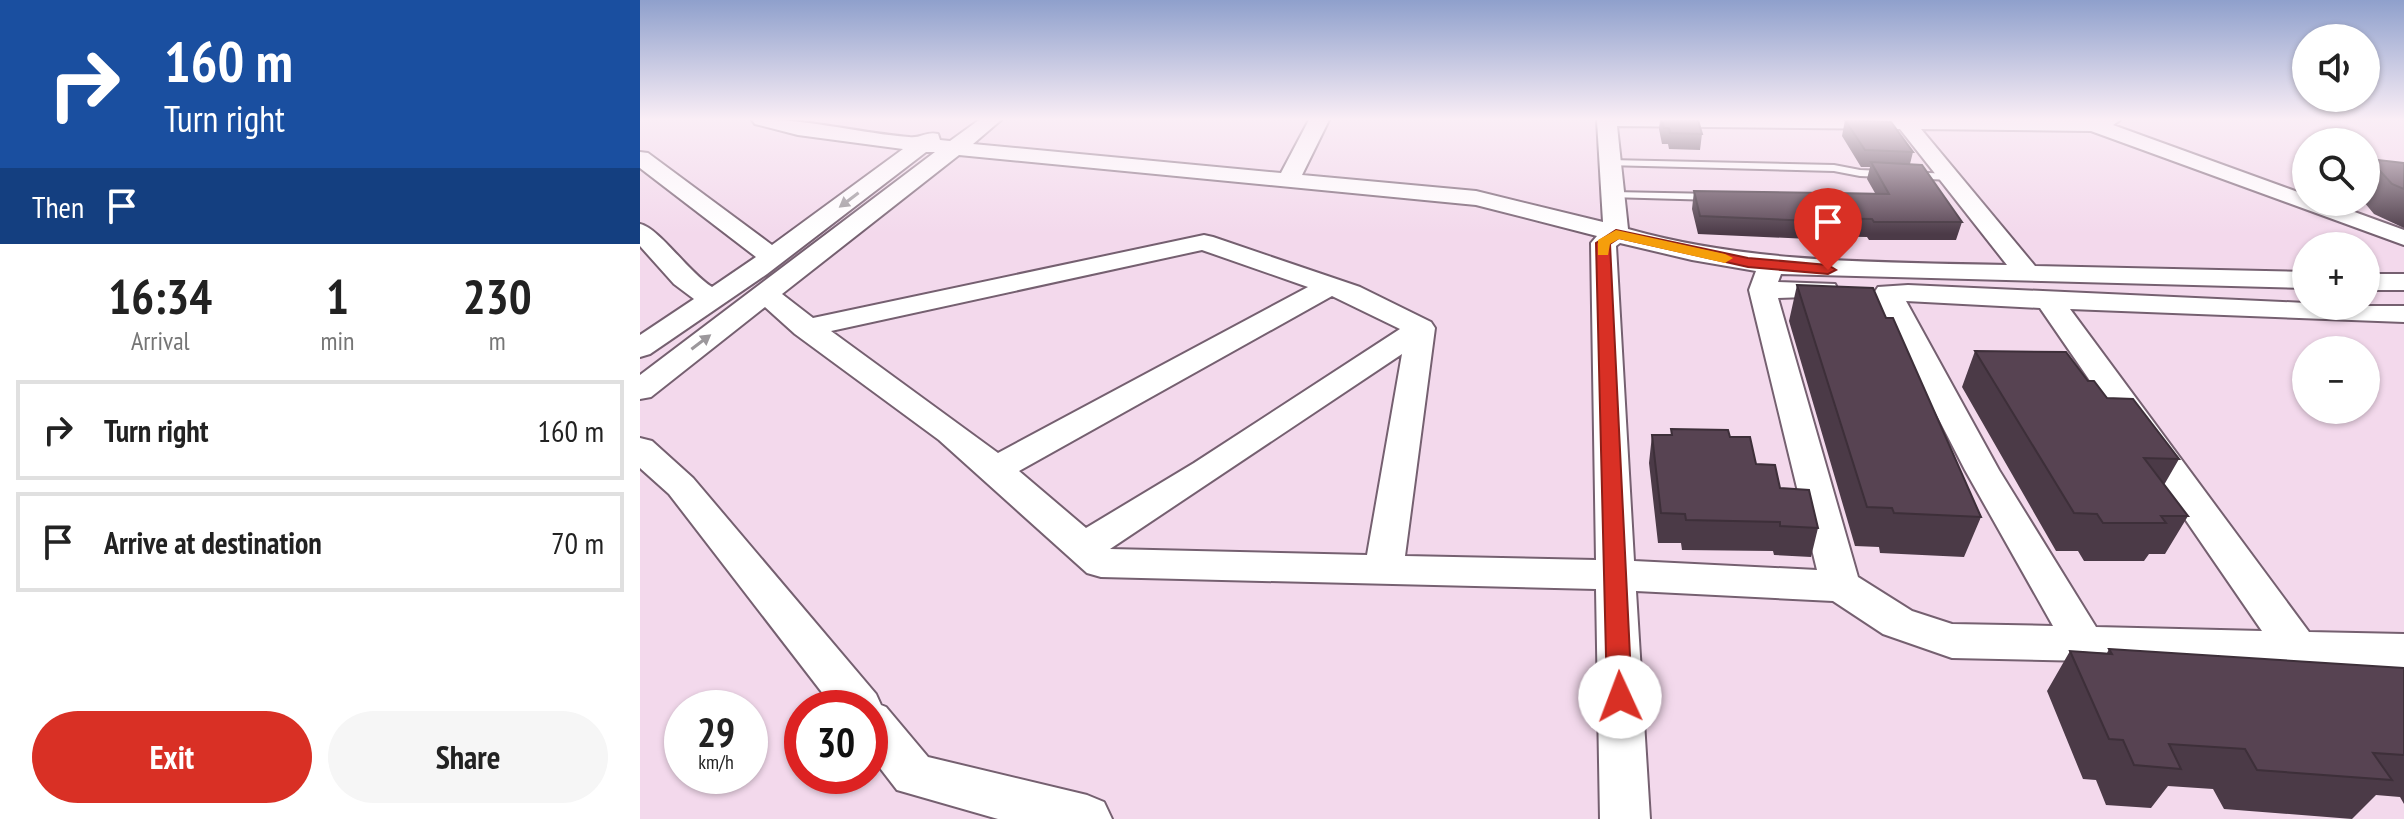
<!DOCTYPE html>
<meta charset="utf-8">
<style>
:root{--surface:#fff;--page:#f6f6f6;--text:#222;--muted:#767676;--line:#e0e0e0;--accent:#d93025}
body{margin:0;font-family:"PT Sans Narrow",sans-serif;background:var(--page);color:var(--text);height:100vh;display:flex;flex-direction:column;font-size:30px;white-space:nowrap}
*{box-sizing:border-box;margin:0}
p{font-size:26px;color:var(--muted)}
.icon{flex:none;width:44px;height:44px;fill:none;stroke:currentColor;stroke-width:2;stroke-linecap:round;stroke-linejoin:round}
.map{position:relative;flex:1;overflow:hidden}
.panel{display:flex;flex-direction:column;background:var(--surface);width:640px}
.panel>*{flex:none}
.hud{background:#1a4fa0;color:#fff;overflow:hidden}
.fabs{position:absolute;left:1652px;top:24px;display:grid;gap:16px}
.fabs a{display:grid;place-items:center;width:88px;height:88px;border-radius:50%;background:var(--surface);box-shadow:0 2px 6px #0004;font-size:40px}
.speed{position:absolute;left:24px;top:690px;display:flex;gap:16px;font-size:40px;font-weight:700;text-align:center}
.speed>*{display:grid;place-content:center;width:104px;height:104px;border-radius:50%;background:var(--surface);box-shadow:0 2px 6px #0004;line-height:1}
.speed small{font-size:20px;font-weight:400}
.speed .limit{border:12px solid #d22;background:#fff;color:#111}
.pin{position:absolute;display:grid;place-items:center;width:68px;height:68px;color:#fff;margin:-82px -34px;border-radius:50% 50% 50% 0;rotate:-45deg;box-shadow:0 0 8px #0007}
.pin .icon{rotate:45deg}
.me{position:absolute;width:88px;margin:-44px;rotate:358deg;stroke-linejoin:round;filter:drop-shadow(0 0 6px #0008)}
.turn{display:flex;align-items:center;gap:28px;height:168px;padding:0 32px;font-size:36px}
.turn .icon{width:104px;height:104px;stroke-width:2.5}
.turn b{display:block;font-size:56px;line-height:68px}
.then{display:flex;align-items:center;height:76px;padding:0 32px;background:#0003;gap:16px;font-size:30px}
.eta{display:flex;justify-content:space-evenly;align-items:center;height:136px;text-align:center}
.eta b{font-size:48px;font-weight:700;line-height:56px}
.primary-button{display:flex;gap:16px;margin-top:auto;padding:16px 32px}
.primary-button a{flex:1;height:92px;border-radius:48px;background:var(--accent);color:#fff;font-size:32px;font-weight:700;line-height:92px;text-align:center}
.primary-button a+a{background:var(--page);color:var(--text)}
ul{padding:0;list-style:none}
li{display:flex;align-items:center;gap:24px;height:100px;margin:0 16px 12px;padding:0 16px;border:4px solid var(--line);border-radius:0px}
li div{flex:1}
li b{display:block;font-size:30px}
li em{font-style:normal}
main{display:flex;flex:1;min-height:0}
.map>svg:first-child{display:block}
.lines{fill:none;stroke-linecap:round;stroke-linejoin:round}
.lane-casing{stroke:#756070;stroke-width:4}
.street-casing{stroke:#756070;stroke-width:4}
.lane{fill:#fff;fill-rule:evenodd}
.street{fill:#fff;fill-rule:evenodd}
.wall{fill:#4b3a47}
.building{fill:#574352;stroke:#3d2f39;stroke-width:2}
.oneway{fill:#9c989c}
.route{fill:#d93025;stroke:#8d1f18;stroke-width:2}
.slow{fill:#f59e0b}
</style>
<main>
<section class="panel">
<div class="hud">
<div class="turn"><svg class="icon" aria-label="right" viewBox="0 0 24 24"><path d="M7 20v-9h11M14 6l5 5-5 5"/></svg><div><b>160 m</b>Turn right</div></div>
<div class="then">Then<svg class="icon" aria-label="arrive" viewBox="0 0 24 24"><path d="M6 21V4h12l-3 4 3 4H6"/></svg></div>
</div>
<div class="eta">
<div><b>16:34</b><p>Arrival</p></div>
<div><b>1</b><p>min</p></div>
<div><b>230</b><p>m</p></div>
</div>
<ul>
<li><svg class="icon" aria-label="right" viewBox="0 0 24 24"><path d="M7 20v-9h11M14 6l5 5-5 5"/></svg><div><b>Turn right</b></div><em>160 m</em></li>
<li><svg class="icon" aria-label="arrive" viewBox="0 0 24 24"><path d="M6 21V4h12l-3 4 3 4H6"/></svg><div><b>Arrive at destination</b></div><em>70 m</em></li>
</ul>
<div class="primary-button"><a>Exit</a><a>Share</a></div>
</section>
<div class="map">
<svg width="1764" height="819" viewBox="0 0 1764 819">
<rect width="100%" height="100%" fill="#f3d9ec"/>
<g class="lines">
<defs>
<path id="lane" d="M 970,160 L 1194,165 L 1220,170 L 1312,174 L 1318,177 L 1312,180 L 1220,176 L 1194,171 L 966,165 L 965,163 Z
M 973,192 L 1075,194 L 1081,197 L 1075,200 L 969,197 L 969,193 Z"/>
<path id="street" d="M 112,120 C 161,117 218,133 269,137 C 280,139 286,131 298,134 L 300,140 L 310,141 L 339,120 L 361,120 L 333,144 L 641,173 L 669,120 L 689,120 L 662,175 L 836,191 L 963,222 L 957,120 L 1480,120 L 1473,125 L 1666,195 L 1666,202 L 1687,202 L 1764,230 L 1764,245 L 1451,131 L 1281,129 L 1395,266 L 1666,272 L 1666,288 L 1141,274 L 1138,282 L 1195,284 L 1198,290 L 1195,296 L 1138,298 L 1218,577 L 1272,611 L 1312,624 L 1413,626 L 1325,470 L 1234,293 L 1238,287 L 1268,285 L 1666,303 L 1666,306 L 1764,306 L 1764,322 L 1430,309 L 1669,632 L 1764,634 L 1764,668 L 1312,658 L 1243,634 L 1193,601 L 996,591 L 1010,819 L 960,819 L 956,589 L 461,577 L 447,573 L 299,440 L 155,334 L 125,307 L 11,397 L 0,399 L 0,375 L 295,152 L 286,152 L 127,274 L 10,354 L 0,357 L 0,335 L 54,299 L 34,284 L 0,246 L 0,224 C 19,228 49,273 72,287 L 116,257 L 0,168 L 0,152 L 8,153 L 132,245 L 263,149 L 158,135 L 115,124 ZM 977,126 L 1260,129 L 1367,265 C 1239,262 1112,264 988,229 ZM 319,155 L 836,205 L 957,236 L 951,243 L 956,560 L 765,556 L 795,328 L 791,322 L 720,287 L 573,237 L 564,235 L 173,318 L 142,294 ZM 980,243 L 1052,260 L 1116,271 L 1109,290 L 1177,570 L 994,561 L 976,246 ZM 562,250 L 668,287 L 358,453 L 191,331 ZM 692,296 L 760,329 L 554,463 L 446,528 L 379,471 ZM 1266,301 L 1400,308 L 1622,631 L 1456,627 L 1359,470 ZM 762,354 L 727,555 L 470,549 Z
M 1726,274 L 1764,274 L 1764,290 L 1726,290 Z
M 0,438 L 12,441 L 53,478 L 236,694 L 241,705 L 246,707 L 288,757 L 447,795 L 464,802 L 472,819 L 358,819 L 257,790 L 230,755 L 230,708 L 194,708 L 29,494 L 0,468 Z"/>
</defs>
<!-- lane casing -->
<use href="#lane" class="lane-casing"/>
<!-- street casing -->
<use href="#street" class="street-casing"/>
<!-- lane -->
<use href="#lane" class="lane"/>
<!-- street -->
<use href="#street" class="street"/>
</g>
<!-- wall -->
<path class="wall" d="M 1020,120 L 1058,120 L 1062,134 L 1060,150 L 1029,149 L 1028,144 L 1022,144 L 1019,129 Z
M 1205,120 L 1273,152 L 1270,164 L 1322,222 L 1316,240 L 1229,240 L 1227,237 L 1169,236 L 1169,239 L 1058,234 L 1052,209 L 1054,191 L 1235,193 L 1227,179 L 1230,167 L 1221,167 L 1202,136 Z
M 1729,159 L 1764,163 L 1764,228 L 1734,214 L 1724,202 L 1726,202 L 1726,165 Z
M 1157,285 L 1246,318 L 1341,517 L 1324,557 L 1240,553 L 1239,547 L 1215,546 L 1149,321 Z
M 1335,351 L 1448,381 L 1539,459 L 1524,485 L 1548,516 L 1525,554 L 1509,554 L 1504,561 L 1444,561 L 1438,551 L 1416,551 L 1322,387 Z
M 1031,429 L 1090,437 L 1178,528 L 1171,557 L 1134,555 L 1133,551 L 1042,550 L 1041,543 L 1018,543 L 1009,463 L 1012,435 L 1031,435 Z
M 1469,649 L 1764,668 L 1764,804 L 1760,797 L 1736,795 L 1712,819 L 1584,809 L 1573,789 L 1528,786 L 1511,808 L 1466,805 L 1456,780 L 1443,779 L 1407,691 L 1430,651 L 1467,653 Z"/>
<!-- building -->
<path class="building" d="M 1022,120 L 1058,120 L 1062,134 L 1030,133 L 1029,128 L 1024,128 Z
M 1205,120 L 1251,122 L 1273,152 L 1225,150 Z
M 1729,159 L 1764,163 L 1764,189 L 1752,184 Z
M 1231,162 L 1282,165 L 1322,222 L 1234,222 L 1232,219 L 1171,218 L 1172,221 L 1060,216 L 1054,191 L 1249,194 Z
M 1157,285 L 1233,288 L 1246,318 L 1253,318 L 1341,517 L 1254,513 L 1252,508 L 1227,507 Z
M 1335,351 L 1426,352 L 1448,381 L 1454,381 L 1467,398 L 1493,399 L 1539,459 L 1504,458 L 1548,516 L 1521,516 L 1526,523 L 1463,523 L 1457,514 L 1434,513 Z
M 1031,429 L 1088,430 L 1090,437 L 1110,437 L 1116,464 L 1135,465 L 1140,488 L 1169,490 L 1178,528 L 1140,526 L 1140,522 L 1046,520 L 1045,514 L 1021,513 L 1012,435 L 1032,435 Z
M 1469,649 L 1764,668 L 1764,755 L 1733,753 L 1752,780 L 1617,770 L 1605,749 L 1529,744 L 1541,769 L 1494,765 L 1483,740 L 1469,739 L 1430,651 L 1472,654 Z"/>
<!-- one-way arrows -->
<defs><path id="oneway-solid" d="M-6-.8H1V-3.2L6.5 0L1 3.2V.8H-6Z" transform="scale(2)"/></defs>
<g class="oneway">
<use href="#oneway-solid" transform="translate(209 200) rotate(143)"/>
<use href="#oneway-solid" transform="translate(61 342) rotate(-37)"/>
</g>
<!-- sky -->
<linearGradient id="sky" x2="0" y2="1"><stop stop-color="#8fa0cc"/><stop offset="0.51" stop-color="#faeef6"/><stop offset="1" stop-color="#faeef6" stop-opacity="0"/></linearGradient>
<rect width="1764" height="234" fill="url(#sky)"/>
<!-- route -->
<path class="route" d="M 976,230 L 1108,258 L 1188,265 L 1196,270 L 1188,274 L 1108,267 L 979,238 L 970,244 L 992,697 L 989,704 L 980,708 L 971,704 L 967,697 L 956,243 Z"/>
<!-- slow -->
<path class="slow" d="M 976,230 L 1085,254 L 1093,258 L 1085,263 L 979,239 L 970,244 L 968,255 L 958,255 L 958,240 Z"/>
</svg>
<div class="fabs">
<a><svg class="icon" aria-label="sound" viewBox="0 0 24 24"><path d="M4 9h4l5-4v14l-5-4H4zM17 9q2 3 0 6"/></svg></a>
<a><svg class="icon" aria-label="search" viewBox="0 0 24 24"><circle cx="10" cy="10" r="6"/><path d="M15 15l6 6"/></svg></a>
<a>+</a>
<a>−</a>
</div>
<div class="speed"><div>29<small>km/h</small></div><div class="limit">30</div></div>
<div class="pin" style="left:1188px;top:270px;background:#d93025"><svg class="icon" aria-label="arrive" viewBox="0 0 24 24"><path d="M6 21V4h12l-3 4 3 4H6"/></svg></div>
<svg class="me" style="left:980px;top:697px" viewBox="-20 -20 40 40"><circle r="19" fill="#fff"/><path d="M0-13L10 11 0 6-10 11z" fill="#d93025"/></svg>
</div>
</main>
